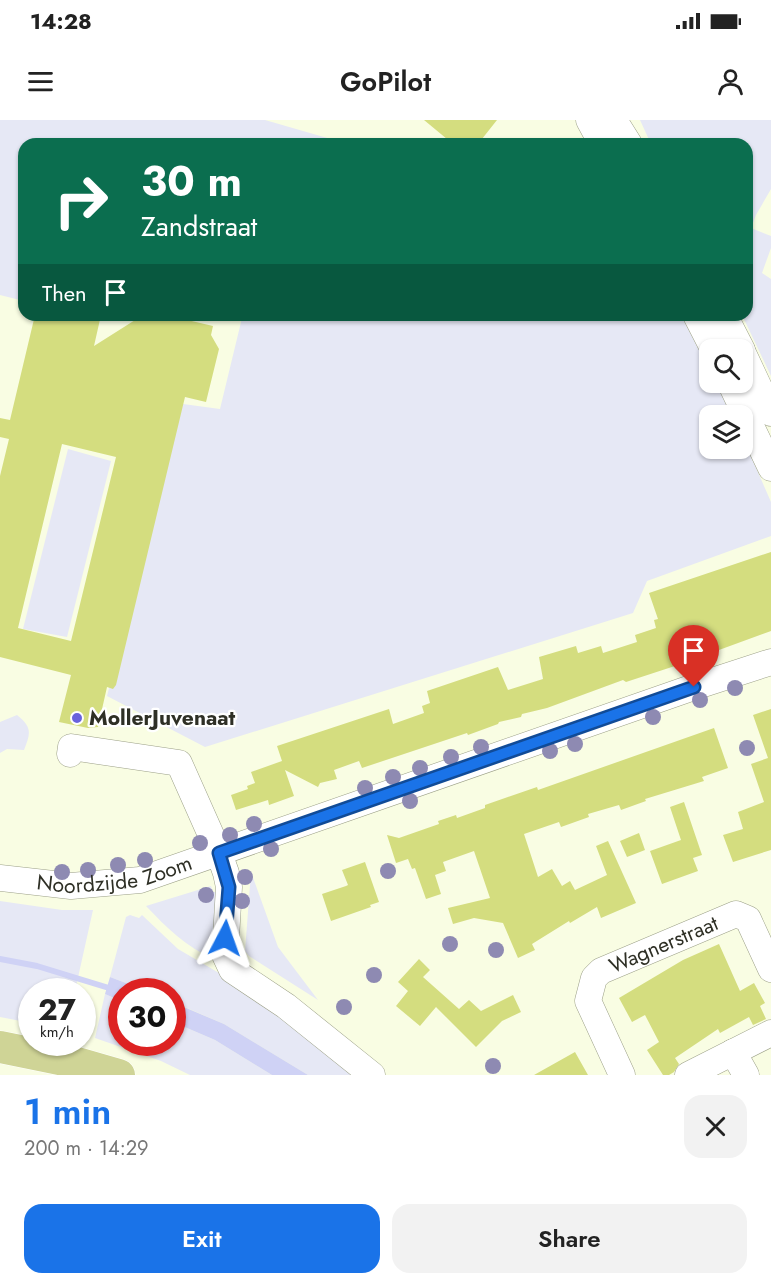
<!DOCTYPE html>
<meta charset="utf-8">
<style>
:root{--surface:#fff;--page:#f2f2f2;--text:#222;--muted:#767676;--accent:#1a73e8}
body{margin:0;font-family:Jost,sans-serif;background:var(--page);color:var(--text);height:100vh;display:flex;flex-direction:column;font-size:22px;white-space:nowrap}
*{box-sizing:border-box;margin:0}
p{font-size:20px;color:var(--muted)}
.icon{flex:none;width:33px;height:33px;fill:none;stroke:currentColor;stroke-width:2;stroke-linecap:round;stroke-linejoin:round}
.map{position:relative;height:955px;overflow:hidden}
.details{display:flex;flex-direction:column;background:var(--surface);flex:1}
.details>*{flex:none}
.hud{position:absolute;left:18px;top:18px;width:735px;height:183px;border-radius:18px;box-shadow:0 2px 4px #0004;background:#0b6e4f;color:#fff;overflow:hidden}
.fabs{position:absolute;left:699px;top:219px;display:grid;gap:12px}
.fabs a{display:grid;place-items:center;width:54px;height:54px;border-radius:12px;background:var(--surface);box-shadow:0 2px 4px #0004;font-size:30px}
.speed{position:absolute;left:18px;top:858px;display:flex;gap:12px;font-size:30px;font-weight:700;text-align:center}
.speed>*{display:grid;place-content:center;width:78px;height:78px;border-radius:50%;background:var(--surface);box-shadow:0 2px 4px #0004;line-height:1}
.speed small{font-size:15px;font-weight:400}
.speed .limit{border:9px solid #d22;background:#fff;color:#111}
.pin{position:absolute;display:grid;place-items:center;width:51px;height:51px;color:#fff;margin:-62px -26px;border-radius:50% 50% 50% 0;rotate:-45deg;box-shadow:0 0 6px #0007}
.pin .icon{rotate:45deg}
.me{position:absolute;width:66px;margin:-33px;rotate:4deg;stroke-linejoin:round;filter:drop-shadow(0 0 4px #0008)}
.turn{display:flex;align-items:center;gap:21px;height:126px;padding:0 24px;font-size:27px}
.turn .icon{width:78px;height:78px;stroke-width:2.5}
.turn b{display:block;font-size:42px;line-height:51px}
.then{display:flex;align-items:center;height:57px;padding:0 24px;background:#0003;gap:12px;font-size:22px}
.round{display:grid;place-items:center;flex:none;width:63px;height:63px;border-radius:18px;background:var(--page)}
.headline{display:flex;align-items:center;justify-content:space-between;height:102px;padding:0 24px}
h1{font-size:36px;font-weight:600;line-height:45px;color:var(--accent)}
.cta{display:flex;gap:12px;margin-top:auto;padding:12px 24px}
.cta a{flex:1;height:69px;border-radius:18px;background:var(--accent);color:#fff;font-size:24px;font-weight:600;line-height:69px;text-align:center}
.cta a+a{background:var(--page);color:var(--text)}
.status{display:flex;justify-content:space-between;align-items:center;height:42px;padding:0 30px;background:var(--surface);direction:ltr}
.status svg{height:16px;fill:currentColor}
header{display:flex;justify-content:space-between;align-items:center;height:78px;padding:0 24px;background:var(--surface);font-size:27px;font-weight:600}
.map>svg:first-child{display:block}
.green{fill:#e6e8f5}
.water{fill:#cfd2f5}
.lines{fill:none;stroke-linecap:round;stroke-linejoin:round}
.stream{stroke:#cfd2f5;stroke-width:6}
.building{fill:#d4dd7f;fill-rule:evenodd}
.minor-casing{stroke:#9ca088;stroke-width:27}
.major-casing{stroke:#fff;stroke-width:33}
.minor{stroke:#fff;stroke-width:26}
.major{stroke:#cfd496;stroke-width:32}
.tree{fill:#8e8ab2}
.route-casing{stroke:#114b97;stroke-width:15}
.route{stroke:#1a73e8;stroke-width:10}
.poi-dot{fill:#6963dd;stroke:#fff;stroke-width:2}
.labels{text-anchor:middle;stroke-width:4.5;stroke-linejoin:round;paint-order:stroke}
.poi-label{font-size:21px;font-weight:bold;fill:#2e2f25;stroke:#fff;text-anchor:start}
.street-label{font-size:21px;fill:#2e2f25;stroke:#fff}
</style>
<div class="status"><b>14:28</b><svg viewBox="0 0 49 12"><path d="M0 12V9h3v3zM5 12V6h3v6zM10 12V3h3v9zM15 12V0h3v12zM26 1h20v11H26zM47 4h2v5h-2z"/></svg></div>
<header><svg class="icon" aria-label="menu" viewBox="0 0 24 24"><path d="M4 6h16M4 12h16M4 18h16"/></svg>GoPilot<svg class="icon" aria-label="person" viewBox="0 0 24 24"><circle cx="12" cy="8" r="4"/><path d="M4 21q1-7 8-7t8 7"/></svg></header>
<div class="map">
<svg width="771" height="955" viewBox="0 0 771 955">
<rect width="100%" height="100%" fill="#f9fde3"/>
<!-- green -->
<path class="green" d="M 0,0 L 265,0 L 348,24 L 24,24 L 24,181 L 0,175 Z
M 640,0 L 771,0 L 771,69 L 756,95 L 751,108 L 771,116 L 771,128 L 762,153 L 771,159 L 771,256 L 742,195 L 747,195 L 747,24 L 651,24 Z
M 231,195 L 681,195 L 709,249 L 710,262 L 716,263 L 732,295 L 710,296 L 710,328 L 742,328 L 743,318 L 771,382 L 771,416 L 647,461 L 633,493 L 205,627 L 107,576 L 183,284 L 220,289 L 242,198 Z
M 68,329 L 111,341 L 67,517 L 23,509 Z
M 17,595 C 32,607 31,613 24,630 L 7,629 L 0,633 L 0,602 Z
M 251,752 L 278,827 L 318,880 L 249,836 L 245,831 Z
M 211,766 L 213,772 L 218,772 L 214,839 C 186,827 167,808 146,786 Z
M 0,781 L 62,790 L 93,790 L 75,871 L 32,872 L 31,903 L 0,897 Z
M 130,795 L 139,798 L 142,795 L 178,829 L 231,860 L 361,955 L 308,955 L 224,904 L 173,882 L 172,872 L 147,871 L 110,857 L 126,797 Z
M 105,874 L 121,881 L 122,922 L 172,922 L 173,902 L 215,920 L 272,955 L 190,955 L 161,941 L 95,918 Z"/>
<!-- water -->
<path class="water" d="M 110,857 L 147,871 L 122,872 L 121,881 L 105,874 Z
M 172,882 L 224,904 L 308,955 L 272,955 L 215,920 L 173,902 Z"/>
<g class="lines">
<!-- stream -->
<path class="stream" d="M 0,839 L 37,846 L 122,872"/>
</g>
<!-- building -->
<path class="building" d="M 424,0 L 497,0 L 478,24 L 453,24 Z
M 35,195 L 101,195 L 94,226 L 143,195 L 166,195 L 213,206 L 211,215 L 219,229 L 206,282 L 185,277 L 116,565 L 113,569 L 107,567 L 98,607 L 88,608 L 59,602 L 71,555 L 0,537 L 0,356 L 9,319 L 0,317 L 0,298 L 10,300 ZM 62,324 L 116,337 L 71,521 L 18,508 Z
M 771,432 L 771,511 L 678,545 L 626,562 L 623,560 L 547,588 L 522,594 L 521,597 L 499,602 L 498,604 L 468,615 L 467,613 L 362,648 L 359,641 L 334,650 L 337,659 L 320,663 L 318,667 L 285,650 L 294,676 L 269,685 L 268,680 L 236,690 L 231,675 L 248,669 L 247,666 L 255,663 L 251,652 L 282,641 L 277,626 L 389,589 L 393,604 L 424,593 L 422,586 L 430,583 L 427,571 L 498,547 L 508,570 L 543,559 L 539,537 L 576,526 L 578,533 L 601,526 L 603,533 L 637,522 L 635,515 L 656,508 L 654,500 L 658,499 L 649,473 Z
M 771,589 L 771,730 L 733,742 L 723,715 L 743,709 L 738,692 L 764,682 L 751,644 L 768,638 L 753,595 Z
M 714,608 L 728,648 L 702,657 L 704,661 L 645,679 L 646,681 L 621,690 L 619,685 L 588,694 L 589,697 L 561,707 L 559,702 L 524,714 L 538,757 L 552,749 L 562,766 L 570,761 L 575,770 L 607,755 L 596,726 L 608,721 L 636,783 L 601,798 L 597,787 L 570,803 L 569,801 L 532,824 L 535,830 L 518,838 L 503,803 L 474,798 L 453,804 L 448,788 L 490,778 L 474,731 L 443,742 L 446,751 L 435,755 L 441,774 L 426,779 L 415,748 L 412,749 L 408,739 L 396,743 L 387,715 L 399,718 L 439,704 L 438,701 L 456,695 L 457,698 L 485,688 L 485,685 L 537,667 L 538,670 Z
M 684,682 L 702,735 L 693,738 L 698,751 L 662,764 L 650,731 L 681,720 L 670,687 Z
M 639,713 L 645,730 L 627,737 L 620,721 Z
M 365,742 L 379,782 L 370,785 L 371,787 L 331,801 L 322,774 L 346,766 L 348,765 L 342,750 Z
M 719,824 L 740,871 L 754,863 L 765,883 L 760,886 L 766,899 L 753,905 L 749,897 L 720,913 L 718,909 L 675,938 L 679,944 L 674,952 L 669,955 L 663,955 L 647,930 L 659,922 L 645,895 L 632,902 L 619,878 L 683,840 Z
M 419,839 L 430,850 L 423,857 L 459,889 L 469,880 L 481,891 L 513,875 L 521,892 L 502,901 L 476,927 L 436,887 L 420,906 L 396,886 L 408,871 L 398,862 Z
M 575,932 L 588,955 L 534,955 Z"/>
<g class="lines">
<defs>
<g id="minor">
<path d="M 589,0 L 602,24"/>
<path d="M 614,0 L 629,24"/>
<path d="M 696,195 L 714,230"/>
<path d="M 724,195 L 742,230"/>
<path d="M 742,231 L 771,293"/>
<path d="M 730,262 L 771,348"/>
<path d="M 70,634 L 71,627 L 179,643 L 219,733 L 226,753 L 229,767 L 225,835 L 232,850 L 286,886 L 372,955"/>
<path id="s1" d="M 0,758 L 71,766 L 140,760 L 694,567 L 771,542"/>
<path d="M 733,932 L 746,955"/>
<path id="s2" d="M 622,955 L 588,881 L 594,858 L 601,851 L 736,794 L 748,799 L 771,849"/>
<path d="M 688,955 L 771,913"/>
</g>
<path id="major" d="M 0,927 L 74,942 L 119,955"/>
</defs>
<!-- minor casing -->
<use href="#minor" class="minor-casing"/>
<!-- major casing -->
<use href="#major" class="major-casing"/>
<!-- minor -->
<use href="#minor" class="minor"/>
<!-- major -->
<use href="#major" class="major"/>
</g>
<!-- trees -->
<g class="tree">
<circle cx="735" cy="568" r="8"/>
<circle cx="700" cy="580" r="8"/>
<circle cx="653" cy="597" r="8"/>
<circle cx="575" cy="624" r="8"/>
<circle cx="481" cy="627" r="8"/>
<circle cx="747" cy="628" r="8"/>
<circle cx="550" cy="631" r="8"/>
<circle cx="451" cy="637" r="8"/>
<circle cx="420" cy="648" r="8"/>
<circle cx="393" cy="657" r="8"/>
<circle cx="365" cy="668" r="8"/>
<circle cx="410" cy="681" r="8"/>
<circle cx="254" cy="704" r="8"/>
<circle cx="230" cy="715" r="8"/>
<circle cx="200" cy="723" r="8"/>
<circle cx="271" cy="729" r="8"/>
<circle cx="145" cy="740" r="8"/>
<circle cx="118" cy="745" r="8"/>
<circle cx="88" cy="750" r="8"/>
<circle cx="388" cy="751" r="8"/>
<circle cx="62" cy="752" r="8"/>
<circle cx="245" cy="757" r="8"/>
<circle cx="206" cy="775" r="8"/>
<circle cx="242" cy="781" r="8"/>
<circle cx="450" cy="824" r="8"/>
<circle cx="496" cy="830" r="8"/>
<circle cx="374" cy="855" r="8"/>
<circle cx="344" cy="887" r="8"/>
<circle cx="493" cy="946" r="8"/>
</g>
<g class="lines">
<defs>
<path id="route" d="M 225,818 L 229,767 L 219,733 L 694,567"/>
</defs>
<!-- route casing -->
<use href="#route" class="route-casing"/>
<!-- route -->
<use href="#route" class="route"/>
</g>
<!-- markers -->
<circle class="poi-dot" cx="77" cy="598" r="6"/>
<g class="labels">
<!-- poi labels -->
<g class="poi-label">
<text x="89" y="605">MollerJuvenaat</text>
</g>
<!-- street labels -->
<g class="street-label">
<text dy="7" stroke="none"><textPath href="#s1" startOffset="116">Noordzijde Zoom</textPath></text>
<text dy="7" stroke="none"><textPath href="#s2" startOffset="183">Wagnerstraat</textPath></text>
</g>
</g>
</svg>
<div class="fabs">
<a><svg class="icon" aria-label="search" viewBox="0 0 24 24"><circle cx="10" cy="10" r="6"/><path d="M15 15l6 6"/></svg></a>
<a><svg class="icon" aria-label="layers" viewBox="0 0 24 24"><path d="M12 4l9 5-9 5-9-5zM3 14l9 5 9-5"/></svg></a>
</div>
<div class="speed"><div>27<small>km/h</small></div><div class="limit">30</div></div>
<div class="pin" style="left:694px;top:567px;background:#d93025"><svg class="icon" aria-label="arrive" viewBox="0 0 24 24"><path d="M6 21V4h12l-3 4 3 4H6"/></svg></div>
<svg class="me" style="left:225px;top:818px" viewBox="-20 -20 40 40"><path d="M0-17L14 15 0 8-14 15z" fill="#1a73e8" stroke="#fff" stroke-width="4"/></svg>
<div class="hud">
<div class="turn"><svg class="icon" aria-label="right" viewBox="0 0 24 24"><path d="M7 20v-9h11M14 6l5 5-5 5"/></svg><div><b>30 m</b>Zandstraat</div></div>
<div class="then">Then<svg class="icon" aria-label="arrive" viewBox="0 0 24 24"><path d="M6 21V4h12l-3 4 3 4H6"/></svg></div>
</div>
</div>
<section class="details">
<div class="headline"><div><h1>1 min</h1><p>200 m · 14:29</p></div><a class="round"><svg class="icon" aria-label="close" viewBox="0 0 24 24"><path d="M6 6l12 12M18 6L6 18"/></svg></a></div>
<div class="cta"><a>Exit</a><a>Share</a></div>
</section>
